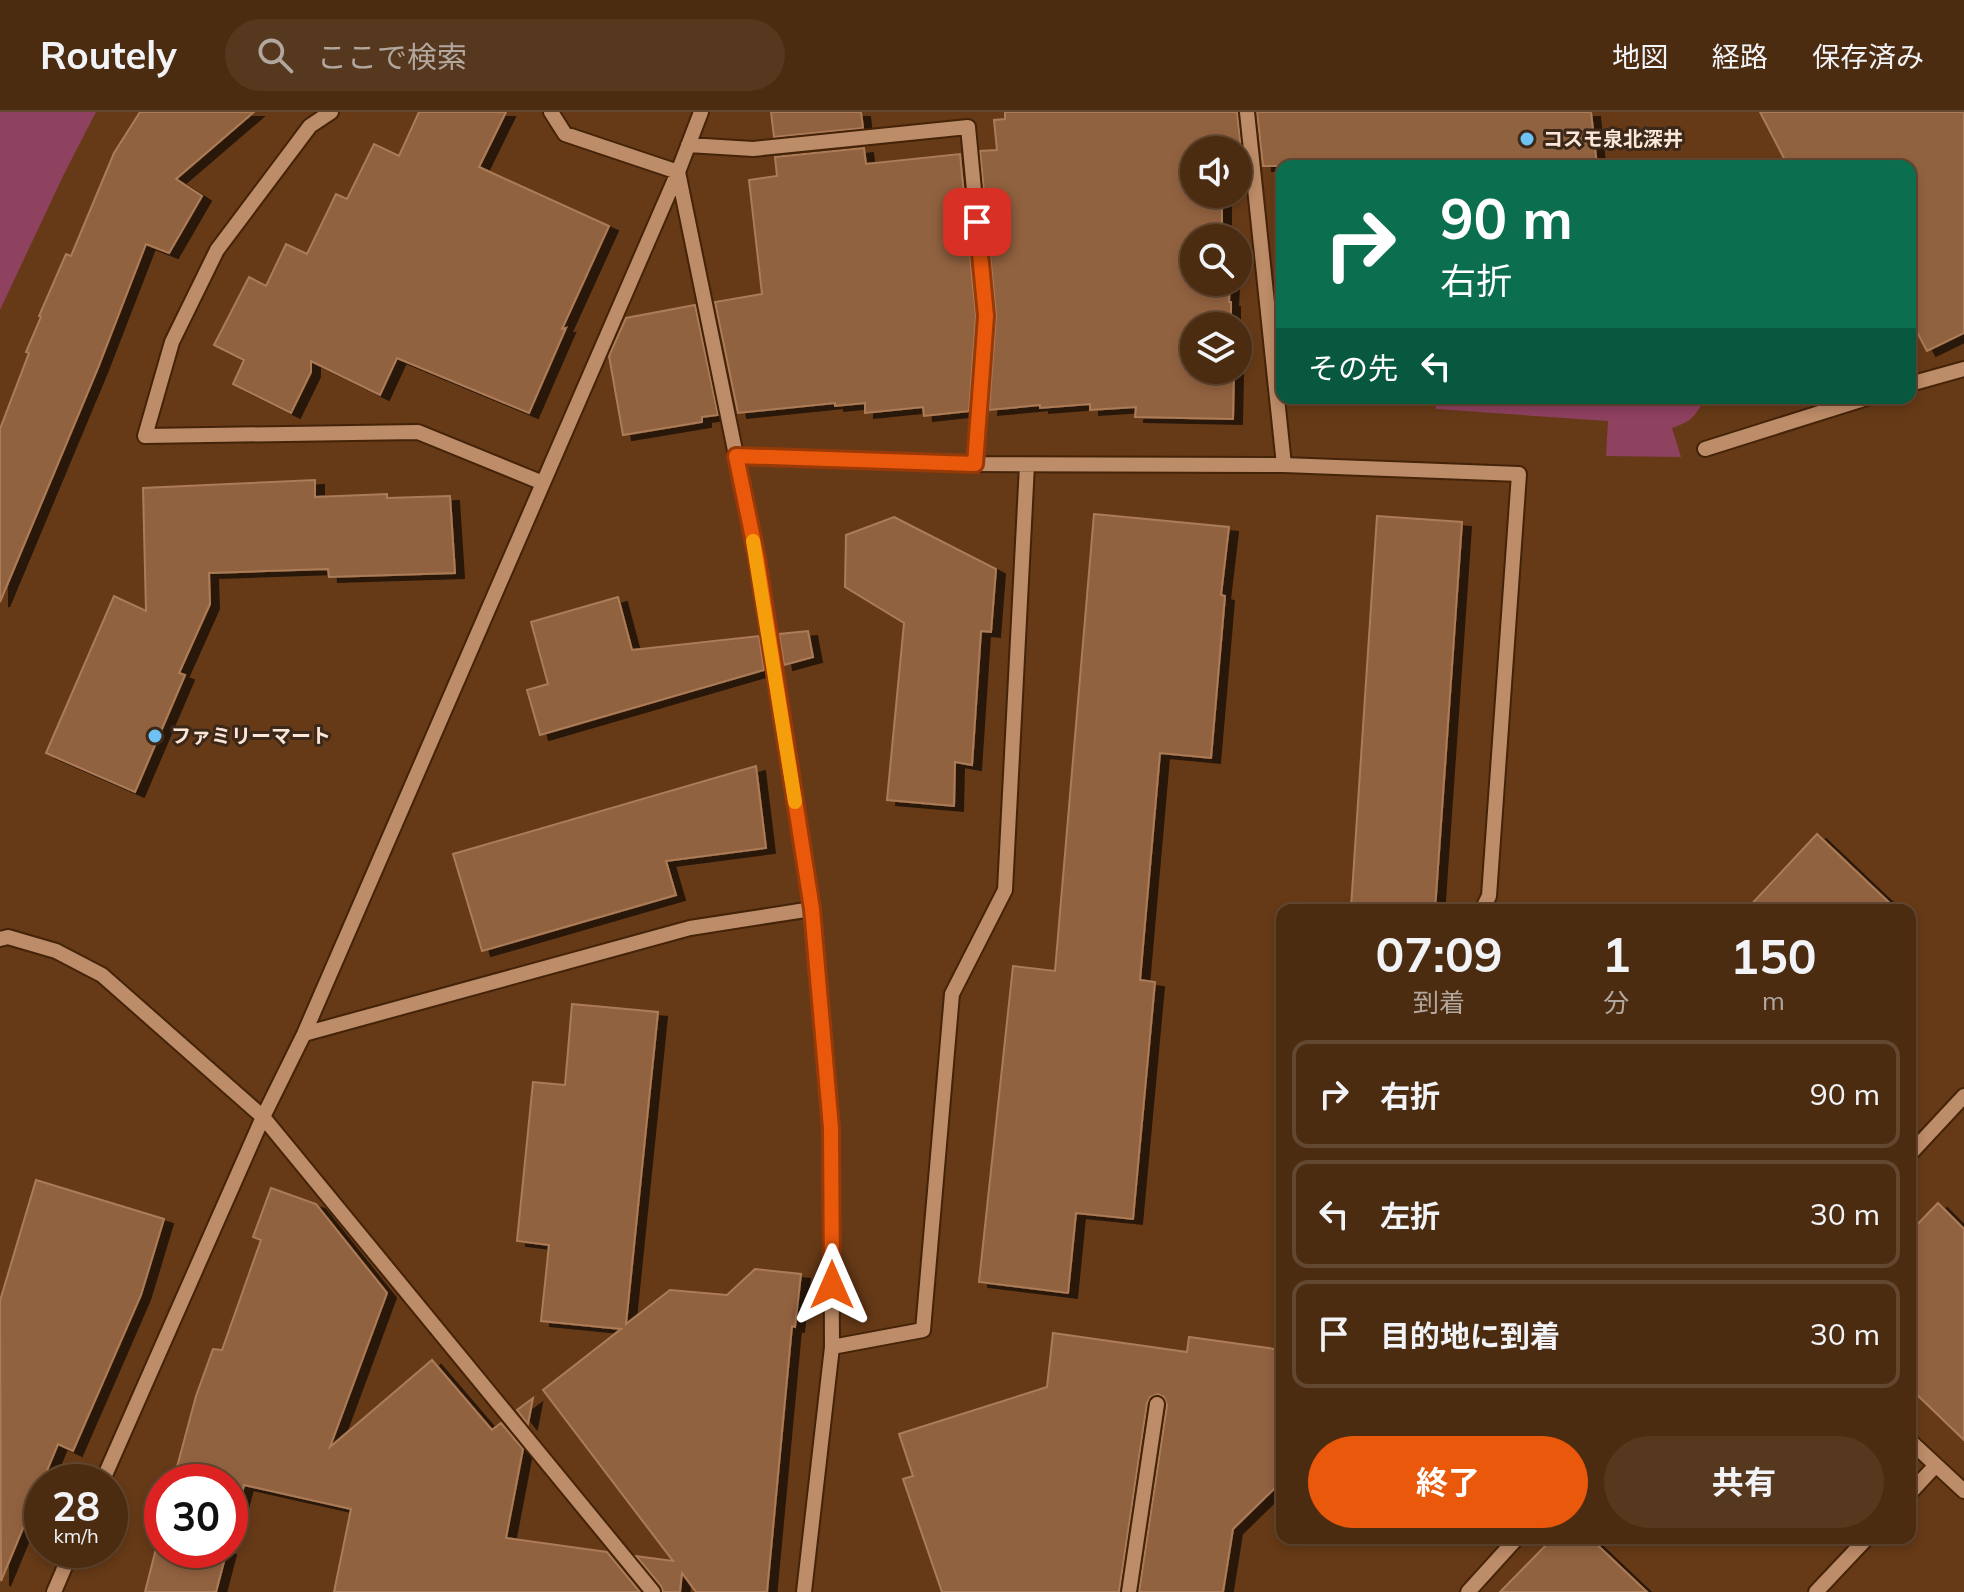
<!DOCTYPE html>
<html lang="ja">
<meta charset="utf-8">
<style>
:root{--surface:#4c2c11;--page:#56381f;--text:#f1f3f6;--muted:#b2a79f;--line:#634831;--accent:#ea580c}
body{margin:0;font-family:Mulish,"Noto Sans JP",sans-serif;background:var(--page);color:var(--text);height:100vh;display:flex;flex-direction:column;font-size:30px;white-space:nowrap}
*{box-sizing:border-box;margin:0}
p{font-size:26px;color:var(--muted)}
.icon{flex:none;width:44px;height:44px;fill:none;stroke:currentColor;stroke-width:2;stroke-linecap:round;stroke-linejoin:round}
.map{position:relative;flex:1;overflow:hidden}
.details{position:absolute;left:1276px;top:792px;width:640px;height:640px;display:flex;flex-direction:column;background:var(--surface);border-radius:16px;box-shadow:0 4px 12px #0003,0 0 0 2px var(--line)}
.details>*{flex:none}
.top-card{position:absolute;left:1276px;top:48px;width:640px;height:244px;border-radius:16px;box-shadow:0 4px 12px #0003,0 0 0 2px var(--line);background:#0b6e4f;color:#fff;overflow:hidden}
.fabs{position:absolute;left:1180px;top:24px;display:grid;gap:16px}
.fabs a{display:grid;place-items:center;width:72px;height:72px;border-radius:50%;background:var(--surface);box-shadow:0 4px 12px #0003,0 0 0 2px var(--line);font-size:40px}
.speed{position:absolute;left:24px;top:1352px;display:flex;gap:16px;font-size:40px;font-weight:700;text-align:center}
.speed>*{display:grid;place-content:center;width:104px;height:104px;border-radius:50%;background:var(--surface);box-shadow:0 4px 12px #0003,0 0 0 2px var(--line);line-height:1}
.speed small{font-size:20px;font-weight:400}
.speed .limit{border:12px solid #d22;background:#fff;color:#111}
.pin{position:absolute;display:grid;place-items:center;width:68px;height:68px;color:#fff;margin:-34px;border-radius:16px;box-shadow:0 4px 12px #0006}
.me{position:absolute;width:88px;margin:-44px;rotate:0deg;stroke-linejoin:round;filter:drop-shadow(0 0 6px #0008)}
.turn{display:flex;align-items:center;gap:28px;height:168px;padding:0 32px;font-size:36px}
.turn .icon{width:104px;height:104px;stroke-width:2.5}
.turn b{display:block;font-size:56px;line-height:68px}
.then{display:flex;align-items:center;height:76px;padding:0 32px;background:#0003;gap:16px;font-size:30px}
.eta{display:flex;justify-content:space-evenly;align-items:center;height:136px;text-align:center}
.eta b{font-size:48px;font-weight:700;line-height:56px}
.primary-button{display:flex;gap:16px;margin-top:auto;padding:16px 32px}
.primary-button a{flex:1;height:92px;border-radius:48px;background:var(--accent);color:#fff;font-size:32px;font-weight:700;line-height:92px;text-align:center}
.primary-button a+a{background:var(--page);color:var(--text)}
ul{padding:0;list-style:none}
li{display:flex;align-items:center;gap:24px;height:108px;margin:0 16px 12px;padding:0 16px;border:4px solid var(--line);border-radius:16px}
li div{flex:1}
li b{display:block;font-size:30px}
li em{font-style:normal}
header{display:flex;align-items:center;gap:48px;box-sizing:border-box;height:112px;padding:0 40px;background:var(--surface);border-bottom:2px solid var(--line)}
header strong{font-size:38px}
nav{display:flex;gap:44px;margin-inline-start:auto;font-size:28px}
.search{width:560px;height:72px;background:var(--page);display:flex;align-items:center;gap:20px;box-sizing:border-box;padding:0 28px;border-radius:44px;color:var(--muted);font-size:30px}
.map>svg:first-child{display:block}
.green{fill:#8f4160}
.building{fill:#91623f;stroke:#ac7c58;stroke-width:2;filter:url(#shadow)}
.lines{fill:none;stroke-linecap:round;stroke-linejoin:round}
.minor-casing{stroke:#442308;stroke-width:18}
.minor{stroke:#bd8c68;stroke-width:14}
.route-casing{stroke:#983908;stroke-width:20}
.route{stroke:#ea580c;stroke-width:14}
.slow{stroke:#f59e0b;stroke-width:14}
.poi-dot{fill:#6fc2f4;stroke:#3c2819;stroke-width:3}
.labels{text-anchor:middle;stroke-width:6;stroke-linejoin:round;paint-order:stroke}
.poi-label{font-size:20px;font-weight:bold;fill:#fce6d7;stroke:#3c2819;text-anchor:start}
</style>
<header>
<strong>Routely</strong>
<div class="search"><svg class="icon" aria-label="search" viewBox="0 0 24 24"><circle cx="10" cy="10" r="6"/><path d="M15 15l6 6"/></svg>ここで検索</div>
<nav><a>地図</a><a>経路</a><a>保存済み</a></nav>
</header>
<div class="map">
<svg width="1964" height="1480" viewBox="0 0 1964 1480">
<defs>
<filter id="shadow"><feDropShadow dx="9" dy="5" stdDeviation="0" flood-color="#0009"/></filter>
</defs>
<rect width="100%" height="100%" fill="#663a17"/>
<!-- green -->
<path class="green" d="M 0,0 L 96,0 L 64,62 L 0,198 Z
M 1436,286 L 1705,286 C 1695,305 1692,309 1672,316 L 1681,345 L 1606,344 L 1608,309 L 1436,297 Z"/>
<!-- building -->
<path class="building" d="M 140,0 L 254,0 L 176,67 L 202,84 L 169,141 L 146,132 L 98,256 L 0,490 L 0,317 L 29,241 L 26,240 L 41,205 L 39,204 L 66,142 L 71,144 L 114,41 Z
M 419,0 L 506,0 L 479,55 L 609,114 L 562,217 L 566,216 L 529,301 L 397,246 L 380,283 L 311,249 L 311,260 L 291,301 L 233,272 L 244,248 L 214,233 L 249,165 L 266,174 L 286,132 L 307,142 L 336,82 L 347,87 L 374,32 L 399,44 Z
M 771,0 L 861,0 L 863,16 L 774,25 Z
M 1005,0 L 1237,0 L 1243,54 L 1238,54 L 1238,38 L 1194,38 L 1194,82 L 1222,82 L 1222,126 L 1194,126 L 1194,170 L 1230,170 L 1229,190 L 1231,190 L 1231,214 L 1194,214 L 1194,258 L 1234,258 L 1233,307 L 1135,305 L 1136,295 L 1090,298 L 1090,292 L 1040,296 L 1040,293 L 989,298 L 996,203 L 980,39 L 997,38 L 994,8 L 1005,7 Z
M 1257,0 L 1591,0 L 1597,54 L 1263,54 Z
M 1760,0 L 1964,0 L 1964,221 L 1927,239 L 1910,207 L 1910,54 L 1788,54 Z
M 864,36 L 866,52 L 960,42 L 976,204 L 969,299 L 924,304 L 923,295 L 865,301 L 865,291 L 835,294 L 835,291 L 738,301 L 715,190 L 762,182 L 749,68 L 777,64 L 775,45 Z
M 695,193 L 718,303 L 702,305 L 702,310 L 623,323 L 609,244 L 626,206 Z
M 315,368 L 315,385 L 387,382 L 387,386 L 450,384 L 455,461 L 329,465 L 328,457 L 209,461 L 210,492 L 179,561 L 185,563 L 135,680 L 46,641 L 114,484 L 146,499 L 143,376 Z
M 1094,402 L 1229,415 L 1221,483 L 1225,484 L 1211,646 L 1160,641 L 1140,868 L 1155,870 L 1133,1107 L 1076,1101 L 1068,1181 L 979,1170 L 1013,854 L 1055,859 Z
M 1377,404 L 1462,410 L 1435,798 L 1351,796 Z
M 894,405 L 996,457 L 991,520 L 981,519 L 972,653 L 955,650 L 954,694 L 887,688 L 904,511 L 845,475 L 846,423 Z
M 618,485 L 632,538 L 759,524 L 764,558 L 540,623 L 527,578 L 548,572 L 531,510 Z
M 808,519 L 813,545 L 784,553 L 779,522 Z
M 756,654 L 766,736 L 666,749 L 676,783 L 482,839 L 453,742 Z
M 1817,722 L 1897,798 L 1746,798 Z
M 572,892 L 658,900 L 626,1212 L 670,1178 L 727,1183 L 755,1157 L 801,1162 L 795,1215 L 792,1214 L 767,1480 L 696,1480 L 682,1461 L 680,1480 L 663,1480 L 661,1474 L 636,1444 L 673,1449 L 543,1278 L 621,1217 L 541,1209 L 549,1133 L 517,1129 L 533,970 L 565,973 Z
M 36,1068 L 164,1107 L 141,1183 L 73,1339 L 58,1332 L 1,1469 L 0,1189 Z
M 271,1076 L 316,1092 L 387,1181 L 330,1335 L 432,1248 L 492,1318 L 501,1311 L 523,1337 L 506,1426 L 607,1440 L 640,1480 L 334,1480 L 351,1397 L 244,1373 L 230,1426 L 230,1370 L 173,1370 L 196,1284 L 213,1237 L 222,1238 L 261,1128 L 253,1125 Z
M 1938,1091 L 1964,1117 L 1964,1328 L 1910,1276 L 1910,1120 Z
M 1053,1221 L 1187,1240 L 1189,1225 L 1282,1238 L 1282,1369 L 1233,1417 L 1223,1480 L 1139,1480 L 1167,1293 L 1164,1285 L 1158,1282 L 1150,1285 L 1147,1291 L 1119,1480 L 942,1480 L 903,1367 L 913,1364 L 899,1322 L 1047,1275 Z
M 533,1286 L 528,1312 L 517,1298 Z
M 162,1413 L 162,1438 L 227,1438 L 216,1480 L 145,1480 Z
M 1553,1426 L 1590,1426 L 1647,1480 L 1500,1480 Z"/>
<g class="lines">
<defs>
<path id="minor" d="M 331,0 L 310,14 L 217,138 L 172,230 L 145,324 L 418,320 L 543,371
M 551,0 L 565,22 L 678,60
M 1247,0 L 1284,353
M 688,33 L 753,37 L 968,15 L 986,204 L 975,352
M 678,60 L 757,446 L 812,797 L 831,1016 L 832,1235 L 804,1480
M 1910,272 L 1964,257
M 1705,337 L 1867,286
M 736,344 L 975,352 L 1284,353 L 1519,362 L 1489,784 L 1482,798
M 0,827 L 8,825 L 56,839 L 102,863 L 263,1005 L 653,1480
M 304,922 L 690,816 L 812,797
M 1910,1042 L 1964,984
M 832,1235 L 923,1218 L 952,882 L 1005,778 L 1027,353
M 1910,1329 L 1964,1379
M 102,1370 L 263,1005 L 304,922 L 678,60 L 701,0
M 1910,1381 L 1936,1353
M 54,1480 L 72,1438
M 1129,1480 L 1157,1292
M 1468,1480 L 1517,1426
M 1816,1480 L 1867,1426"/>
</defs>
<!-- minor casing -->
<use href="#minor" class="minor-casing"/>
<!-- minor -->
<use href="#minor" class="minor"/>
</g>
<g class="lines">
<defs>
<path id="route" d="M 832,1173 L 831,1016 L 812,797 L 757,446 L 736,344 L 975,352 L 986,204 L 977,110"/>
</defs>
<!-- route casing -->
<use href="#route" class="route-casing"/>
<!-- route -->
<use href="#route" class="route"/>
<!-- slow -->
<path class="slow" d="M 753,429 L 795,690"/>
</g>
<!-- markers -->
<g class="poi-dot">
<circle cx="1527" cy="27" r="8"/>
<circle cx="155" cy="624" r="8"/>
</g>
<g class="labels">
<!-- poi labels -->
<g class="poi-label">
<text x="1543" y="34">コスモ泉北深井</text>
<text x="171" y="631">ファミリーマート</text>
</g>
</g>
</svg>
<div class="fabs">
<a><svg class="icon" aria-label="sound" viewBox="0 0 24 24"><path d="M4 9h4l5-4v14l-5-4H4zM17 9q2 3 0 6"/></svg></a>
<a><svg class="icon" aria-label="search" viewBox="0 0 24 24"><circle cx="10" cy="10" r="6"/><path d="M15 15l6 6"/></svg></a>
<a><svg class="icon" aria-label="layers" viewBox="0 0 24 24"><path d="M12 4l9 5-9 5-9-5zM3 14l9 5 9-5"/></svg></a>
</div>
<div class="speed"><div>28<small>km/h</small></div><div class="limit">30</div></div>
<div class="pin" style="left:977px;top:110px;background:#d93025"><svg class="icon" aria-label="arrive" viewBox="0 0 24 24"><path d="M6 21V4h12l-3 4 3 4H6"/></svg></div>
<svg class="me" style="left:832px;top:1173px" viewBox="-20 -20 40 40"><path d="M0-17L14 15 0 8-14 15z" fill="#ea580c" stroke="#fff" stroke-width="4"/></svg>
<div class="top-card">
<div class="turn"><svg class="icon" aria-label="right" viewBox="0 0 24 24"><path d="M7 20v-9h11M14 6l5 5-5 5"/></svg><div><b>90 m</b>右折</div></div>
<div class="then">その先<svg class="icon" aria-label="left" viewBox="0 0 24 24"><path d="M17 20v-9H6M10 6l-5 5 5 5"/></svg></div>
</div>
<section class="details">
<div class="eta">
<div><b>07:09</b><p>到着</p></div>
<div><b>1</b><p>分</p></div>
<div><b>150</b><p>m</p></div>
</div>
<ul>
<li><svg class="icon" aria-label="right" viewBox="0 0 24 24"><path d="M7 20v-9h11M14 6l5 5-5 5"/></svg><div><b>右折</b></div><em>90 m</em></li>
<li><svg class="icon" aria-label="left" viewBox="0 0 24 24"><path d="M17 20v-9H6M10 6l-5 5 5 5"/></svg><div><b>左折</b></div><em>30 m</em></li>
<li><svg class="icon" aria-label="arrive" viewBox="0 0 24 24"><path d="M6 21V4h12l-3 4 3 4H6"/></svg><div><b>目的地に到着</b></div><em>30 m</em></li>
</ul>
<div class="primary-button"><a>終了</a><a>共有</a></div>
</section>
</div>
